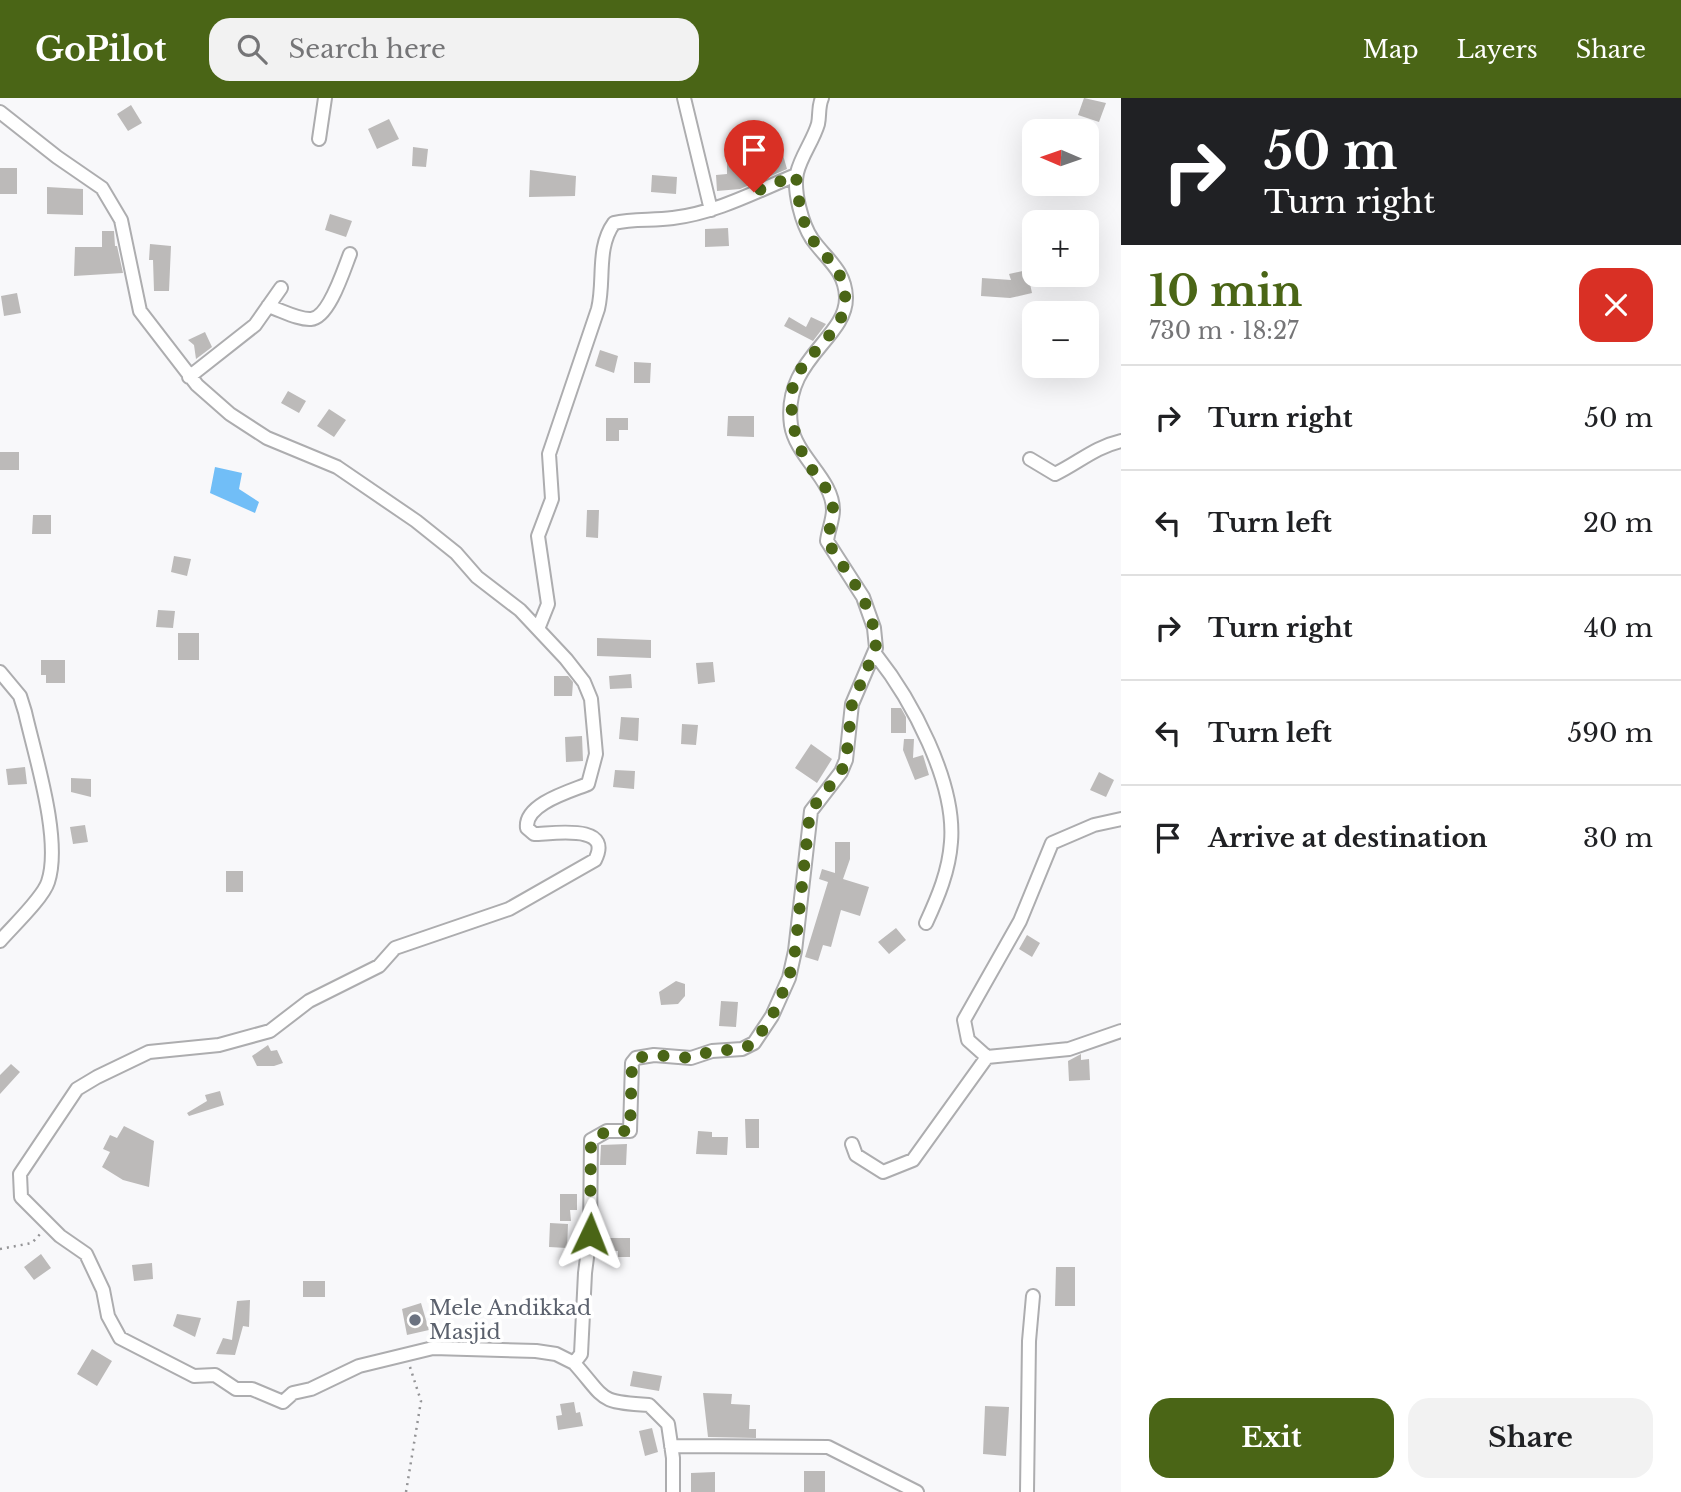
<!DOCTYPE html>
<meta charset="utf-8">
<style>
:root{--surface:#fff;--page:#f2f2f2;--text:#202124;--muted:#757577;--line:#e0e0e0;--accent:#4a6516}
body{margin:0;font-family:"Libre Baskerville",serif;background:var(--page);color:var(--text);height:100vh;display:flex;flex-direction:column;font-size:26px;white-space:nowrap}
*{box-sizing:border-box;margin:0}
p{font-size:23px;color:var(--muted)}
.icon{flex:none;width:38px;height:38px;fill:none;stroke:currentColor;stroke-width:2;stroke-linecap:round;stroke-linejoin:round}
.map{position:relative;flex:1;overflow:hidden}
.drawer{display:flex;flex-direction:column;background:var(--surface);width:560px}
.drawer>*{flex:none}
.guide{background:#202124;color:#fff;overflow:hidden}
.needle{width:46px;rotate:272deg}
.buttons{position:absolute;left:1022px;top:21px;display:grid;gap:14px}
.buttons a{display:grid;place-items:center;width:77px;height:77px;border-radius:14px;background:var(--surface);box-shadow:0 7px 28px #0002;font-size:35px}
.pin{position:absolute;display:grid;place-items:center;width:60px;height:60px;color:#fff;margin:-72px -30px;border-radius:50% 50% 50% 0;rotate:-45deg;box-shadow:0 0 7px #0007}
.pin .icon{rotate:45deg}
.me{position:absolute;width:77px;margin:-38px;rotate:2deg;stroke-linejoin:round;filter:drop-shadow(0 0 5px #0008)}
.turn{display:flex;align-items:center;gap:24px;height:147px;padding:0 28px;font-size:32px}
.turn .icon{width:91px;height:91px;stroke-width:2.5}
.turn b{display:block;font-size:49px;line-height:60px}
.round{display:grid;place-items:center;flex:none;width:74px;height:74px;border-radius:21px;background:var(--page)}
.headline{display:flex;align-items:center;justify-content:space-between;height:119px;padding:0 28px}
h1{font-size:42px;font-weight:700;line-height:52px;color:var(--accent)}
.primary-button{display:flex;gap:14px;margin-top:auto;padding:14px 28px}
.primary-button a{flex:1;height:80px;border-radius:21px;background:var(--accent);color:#fff;font-size:28px;font-weight:700;line-height:80px;text-align:center}
.primary-button a+a{background:var(--page);color:var(--text)}
ul{padding:0;list-style:none}
li{display:flex;align-items:center;gap:21px;height:105px;padding:0 28px;border-top:2px solid var(--line)}
li div{flex:1}
li b{display:block;font-size:26px}
li em{font-style:normal}
header{display:flex;align-items:center;gap:42px;box-sizing:border-box;height:98px;padding:0 35px;background:var(--accent);color:#fff}
header strong{font-size:33px}
nav{display:flex;gap:38px;margin-inline-start:auto;font-size:24px}
.search{width:490px;height:63px;background:var(--page);display:flex;align-items:center;gap:18px;box-sizing:border-box;padding:0 24px;border-radius:21px;color:var(--muted);font-size:26px}
main{display:flex;flex:1;min-height:0}
.map>svg:first-child{display:block}
.water{fill:#71bef7}
.building{fill:#bcbab9}
.lines{fill:none;stroke-linecap:round;stroke-linejoin:round}
.minor-casing{stroke:#adadaf;stroke-width:16}
.path{stroke:#949496;stroke-width:2.5;stroke-dasharray:2 5;stroke-linecap:butt}
.minor{stroke:#fff;stroke-width:12}
.route{stroke:#4a6516;stroke-width:12;stroke-dasharray:0 21.6}
.worship-dot{fill:#6b7280;stroke:#fff;stroke-width:2.5}
.labels{text-anchor:middle;stroke-width:7;stroke-linejoin:round;paint-order:stroke}
.worship-label{font-size:21px;fill:#5b616d;stroke:#fff;text-anchor:start}
</style>
<header>
<strong>GoPilot</strong>
<div class="search"><svg class="icon" aria-label="search" viewBox="0 0 24 24"><circle cx="10" cy="10" r="6"/><path d="M15 15l6 6"/></svg>Search here</div>
<nav><a>Map</a><a>Layers</a><a>Share</a></nav>
</header>
<main>
<div class="map">
<svg width="1121" height="1394" viewBox="0 0 1121 1394">
<rect width="100%" height="100%" fill="#f8f8fa"/>
<!-- water -->
<path class="water" d="M 215,369 L 242,375 L 239,391 L 259,404 L 255,415 L 210,395 Z"/>
<!-- building -->
<path class="building" d="M 1084,0 L 1106,5 L 1099,24 L 1078,17 Z
M 131,7 L 142,25 L 128,33 L 117,16 Z
M 389,21 L 399,41 L 377,51 L 368,31 Z
M 727,46 L 742,46 L 742,75 L 769,73 L 766,61 L 783,57 L 787,71 L 740,91 L 717,93 L 716,77 L 727,76 Z
M 413,49 L 428,51 L 426,69 L 412,68 Z
M 0,70 L 17,70 L 17,96 L 0,96 Z
M 530,72 L 576,78 L 575,98 L 529,99 Z
M 652,77 L 677,79 L 676,96 L 651,94 Z
M 47,89 L 83,91 L 83,117 L 47,116 Z
M 330,116 L 352,123 L 346,139 L 325,132 Z
M 728,130 L 729,148 L 705,149 L 705,131 Z
M 102,133 L 114,133 L 115,148 L 117,148 L 123,175 L 74,178 L 75,149 L 102,149 Z
M 150,146 L 171,148 L 169,193 L 154,193 L 153,162 L 149,162 Z
M 1027,172 L 1032,195 L 1010,200 L 981,198 L 982,180 L 1011,182 L 1009,176 Z
M 17,195 L 21,215 L 4,218 L 1,198 Z
M 789,219 L 806,229 L 811,219 L 826,226 L 813,243 L 784,228 Z
M 205,234 L 212,249 L 196,261 L 194,247 L 188,242 Z
M 600,252 L 618,258 L 614,275 L 595,268 Z
M 634,264 L 651,265 L 650,285 L 634,285 Z
M 288,293 L 306,303 L 299,315 L 281,305 Z
M 329,311 L 346,322 L 334,339 L 317,328 Z
M 728,318 L 754,318 L 754,339 L 727,338 Z
M 606,320 L 628,320 L 628,332 L 619,332 L 619,343 L 606,343 Z
M 0,354 L 19,354 L 19,372 L 0,372 Z
M 587,412 L 599,412 L 598,440 L 586,439 Z
M 33,417 L 51,417 L 51,436 L 32,436 Z
M 174,458 L 191,461 L 187,478 L 171,474 Z
M 158,512 L 175,513 L 173,530 L 156,529 Z
M 178,535 L 199,535 L 199,562 L 178,562 Z
M 597,540 L 651,542 L 651,560 L 597,558 Z
M 41,562 L 65,562 L 65,585 L 46,585 L 46,577 L 41,577 Z
M 713,564 L 715,584 L 698,586 L 696,565 Z
M 631,576 L 632,590 L 610,591 L 609,578 Z
M 554,578 L 568,578 L 573,584 L 572,598 L 554,598 Z
M 891,610 L 901,610 L 906,619 L 906,635 L 891,635 Z
M 621,619 L 639,620 L 638,643 L 619,641 Z
M 682,626 L 698,627 L 696,647 L 681,646 Z
M 582,638 L 583,663 L 566,664 L 565,639 Z
M 904,641 L 914,641 L 913,660 L 923,657 L 929,677 L 915,682 L 903,652 Z
M 811,646 L 832,661 L 817,685 L 795,670 Z
M 25,669 L 27,686 L 8,687 L 6,671 Z
M 615,672 L 635,673 L 634,691 L 613,689 Z
M 1099,674 L 1114,682 L 1106,699 L 1090,692 Z
M 71,680 L 91,681 L 91,699 L 71,694 Z
M 85,727 L 88,744 L 73,746 L 70,729 Z
M 835,744 L 850,744 L 850,761 L 843,781 L 869,789 L 860,818 L 841,812 L 831,849 L 823,847 L 818,863 L 805,859 L 828,784 L 819,781 L 822,771 L 835,775 Z
M 226,773 L 243,773 L 243,794 L 226,794 Z
M 896,830 L 906,842 L 889,856 L 878,844 Z
M 1027,837 L 1040,845 L 1032,859 L 1019,851 Z
M 676,883 L 685,886 L 685,898 L 678,906 L 661,907 L 659,894 Z
M 721,903 L 738,904 L 736,929 L 719,928 Z
M 268,947 L 271,953 L 277,952 L 283,965 L 274,968 L 257,968 L 252,958 Z
M 1081,956 L 1081,962 L 1089,961 L 1090,982 L 1069,983 L 1068,963 Z
M 11,966 L 20,974 L 0,996 L 0,977 Z
M 220,993 L 224,1007 L 189,1018 L 187,1015 L 207,1003 L 205,997 Z
M 745,1021 L 759,1021 L 759,1050 L 746,1050 Z
M 124,1028 L 154,1043 L 149,1089 L 123,1082 L 102,1069 L 110,1054 L 103,1051 L 110,1037 L 117,1040 Z
M 698,1033 L 712,1034 L 712,1039 L 728,1039 L 727,1057 L 696,1056 Z
M 627,1046 L 626,1067 L 600,1067 L 601,1047 Z
M 560,1096 L 577,1096 L 577,1112 L 570,1112 L 571,1123 L 560,1123 Z
M 550,1125 L 568,1126 L 567,1150 L 549,1149 Z
M 608,1140 L 630,1140 L 630,1159 L 618,1159 L 618,1153 L 608,1153 Z
M 41,1156 L 51,1170 L 34,1182 L 24,1169 Z
M 152,1165 L 153,1181 L 134,1183 L 132,1167 Z
M 1056,1169 L 1075,1169 L 1075,1208 L 1055,1208 Z
M 303,1183 L 325,1183 L 325,1199 L 303,1199 Z
M 250,1202 L 249,1229 L 243,1228 L 235,1257 L 216,1256 L 223,1240 L 232,1242 L 237,1203 Z
M 421,1205 L 429,1232 L 407,1237 L 402,1211 Z
M 177,1216 L 201,1220 L 195,1239 L 173,1228 Z
M 92,1251 L 112,1263 L 97,1288 L 77,1276 Z
M 633,1273 L 662,1278 L 659,1293 L 630,1288 Z
M 703,1295 L 732,1296 L 731,1306 L 750,1307 L 749,1331 L 756,1331 L 756,1340 L 708,1339 Z
M 574,1304 L 576,1315 L 580,1314 L 583,1328 L 558,1332 L 556,1318 L 562,1317 L 560,1306 Z
M 985,1308 L 1009,1309 L 1006,1358 L 983,1356 Z
M 652,1330 L 658,1354 L 645,1358 L 639,1333 Z
M 804,1373 L 825,1373 L 825,1394 L 804,1394 Z
M 715,1374 L 715,1394 L 691,1394 L 691,1375 Z"/>
<g class="lines">
<defs>
<path id="minor" d="M 684,0 L 711,112
M 0,14 L 57,59 L 102,90 L 121,122 L 140,213 L 197,287 L 230,316 L 267,340 L 337,369 L 416,423 L 456,455 L 477,479 L 520,512 L 566,561 L 584,584 L 591,601 L 596,656 L 588,686 C 571,693 524,706 527,730 L 534,736 C 552,736 614,725 595,762 L 509,811 L 395,850 L 379,868 L 309,903 L 270,933 L 219,947 L 149,954 L 97,979 L 77,991 L 20,1076 L 21,1099 L 60,1138 L 86,1156 L 103,1192 L 108,1218 L 120,1240 L 194,1278 L 215,1277 L 236,1291 L 252,1291 L 283,1304 L 293,1295 L 311,1291 L 359,1268 L 433,1250 L 536,1253 L 556,1256 L 574,1265 L 581,1256 L 585,1175 L 590,1136 L 591,1042 L 607,1033 L 630,1033 L 632,965 L 636,960 L 654,957 L 691,960 L 712,953 L 742,951 L 754,945 L 772,918 L 789,880 L 795,853 L 811,713 L 841,674 L 846,662 L 852,606 L 876,550 L 874,530 L 863,499 L 827,443 C 828,433 833,422 833,412 C 833,381 796,359 791,327 C 782,261 847,241 846,199 C 845,172 826,161 812,141 C 802,126 793,93 797,75 C 801,58 813,43 818,26 C 820,17 818,9 822,0
M 319,41 L 325,0
M 268,208 C 281,212 299,222 311,221 C 329,220 344,171 350,156
M 189,279 L 255,227 L 281,190
M 1030,361 L 1055,376 C 1078,365 1095,349 1121,343
M 538,531 L 548,506 L 538,438 L 552,401 L 549,356 L 598,211 C 605,182 596,150 614,125 C 633,120 653,123 673,120 C 716,115 757,93 796,77
M 876,557 C 911,601 956,684 951,744 C 949,773 938,799 926,825
M 0,574 L 20,598 L 25,614 C 35,658 62,742 48,784 C 43,800 12,829 0,843
M 987,959 L 1069,951 L 1121,933
M 852,1046 L 856,1057 L 883,1074 L 913,1062 L 987,959 L 968,942 L 964,922 L 1020,823 L 1052,745 L 1094,727 L 1121,721
M 574,1265 C 607,1302 597,1304 649,1307 L 668,1326 L 673,1360 L 673,1394
M 671,1348 L 828,1349 L 917,1394
M 1027,1394 L 1029,1243 L 1033,1198"/>
</defs>
<!-- minor casing -->
<use href="#minor" class="minor-casing"/>
<!-- path -->
<path class="path" d="M 0,1151 L 32,1145 L 41,1135
M 406,1394 L 421,1303 L 410,1269"/>
<!-- minor -->
<use href="#minor" class="minor"/>
</g>
<g class="lines">
<!-- route -->
<path class="route" d="M 590,1136 L 591,1042 L 607,1033 L 630,1033 L 632,965 L 636,960 L 654,957 L 691,960 L 712,953 L 742,951 L 754,945 L 772,918 L 789,880 L 795,853 L 810,713 L 841,674 L 846,662 L 852,606 L 876,550 L 874,530 L 863,499 L 827,443 C 828,433 834,422 833,412 C 833,396 820,382 811,370 C 795,346 790,322 792,294 C 795,258 850,235 845,197 C 840,163 825,163 811,139 C 800,120 798,98 796,77 L 754,94"/>
</g>
<!-- markers -->
<circle class="worship-dot" cx="415" cy="1222" r="7"/>
<g class="labels">
<!-- worship labels -->
<g class="worship-label">
<text x="429" y="1217">Mele Andikkad<tspan x="429" dy="24">Masjid</tspan></text>
</g>
</g>
</svg>
<div class="buttons">
<a><svg class="needle" viewBox="-14 -14 28 28"><path d="M0-13l5 13h-10z" fill="#e53935"/><path d="M0 13l5-13h-10z" fill="#757577"/></svg></a>
<a>+</a>
<a>−</a>
</div>
<div class="pin" style="left:754px;top:94px;background:#d93025"><svg class="icon" aria-label="arrive" viewBox="0 0 24 24"><path d="M6 21V4h12l-3 4 3 4H6"/></svg></div>
<svg class="me" style="left:590px;top:1136px" viewBox="-20 -20 40 40"><path d="M0-17L14 15 0 8-14 15z" fill="#4a6516" stroke="#fff" stroke-width="4"/></svg>
</div>
<section class="drawer">
<div class="guide">
<div class="turn"><svg class="icon" aria-label="right" viewBox="0 0 24 24"><path d="M7 20v-9h11M14 6l5 5-5 5"/></svg><div><b>50 m</b>Turn right</div></div>
</div>
<div class="headline"><div><h1>10 min</h1><p>730 m · 18:27</p></div><a class="round" style="background:#d93025;color:#fff"><svg class="icon" aria-label="close" viewBox="0 0 24 24"><path d="M6 6l12 12M18 6L6 18"/></svg></a></div>
<ul>
<li><svg class="icon" aria-label="right" viewBox="0 0 24 24"><path d="M7 20v-9h11M14 6l5 5-5 5"/></svg><div><b>Turn right</b></div><em>50 m</em></li>
<li><svg class="icon" aria-label="left" viewBox="0 0 24 24"><path d="M17 20v-9H6M10 6l-5 5 5 5"/></svg><div><b>Turn left</b></div><em>20 m</em></li>
<li><svg class="icon" aria-label="right" viewBox="0 0 24 24"><path d="M7 20v-9h11M14 6l5 5-5 5"/></svg><div><b>Turn right</b></div><em>40 m</em></li>
<li><svg class="icon" aria-label="left" viewBox="0 0 24 24"><path d="M17 20v-9H6M10 6l-5 5 5 5"/></svg><div><b>Turn left</b></div><em>590 m</em></li>
<li><svg class="icon" aria-label="arrive" viewBox="0 0 24 24"><path d="M6 21V4h12l-3 4 3 4H6"/></svg><div><b>Arrive at destination</b></div><em>30 m</em></li>
</ul>
<div class="primary-button"><a>Exit</a><a>Share</a></div>
</section>
</main>
